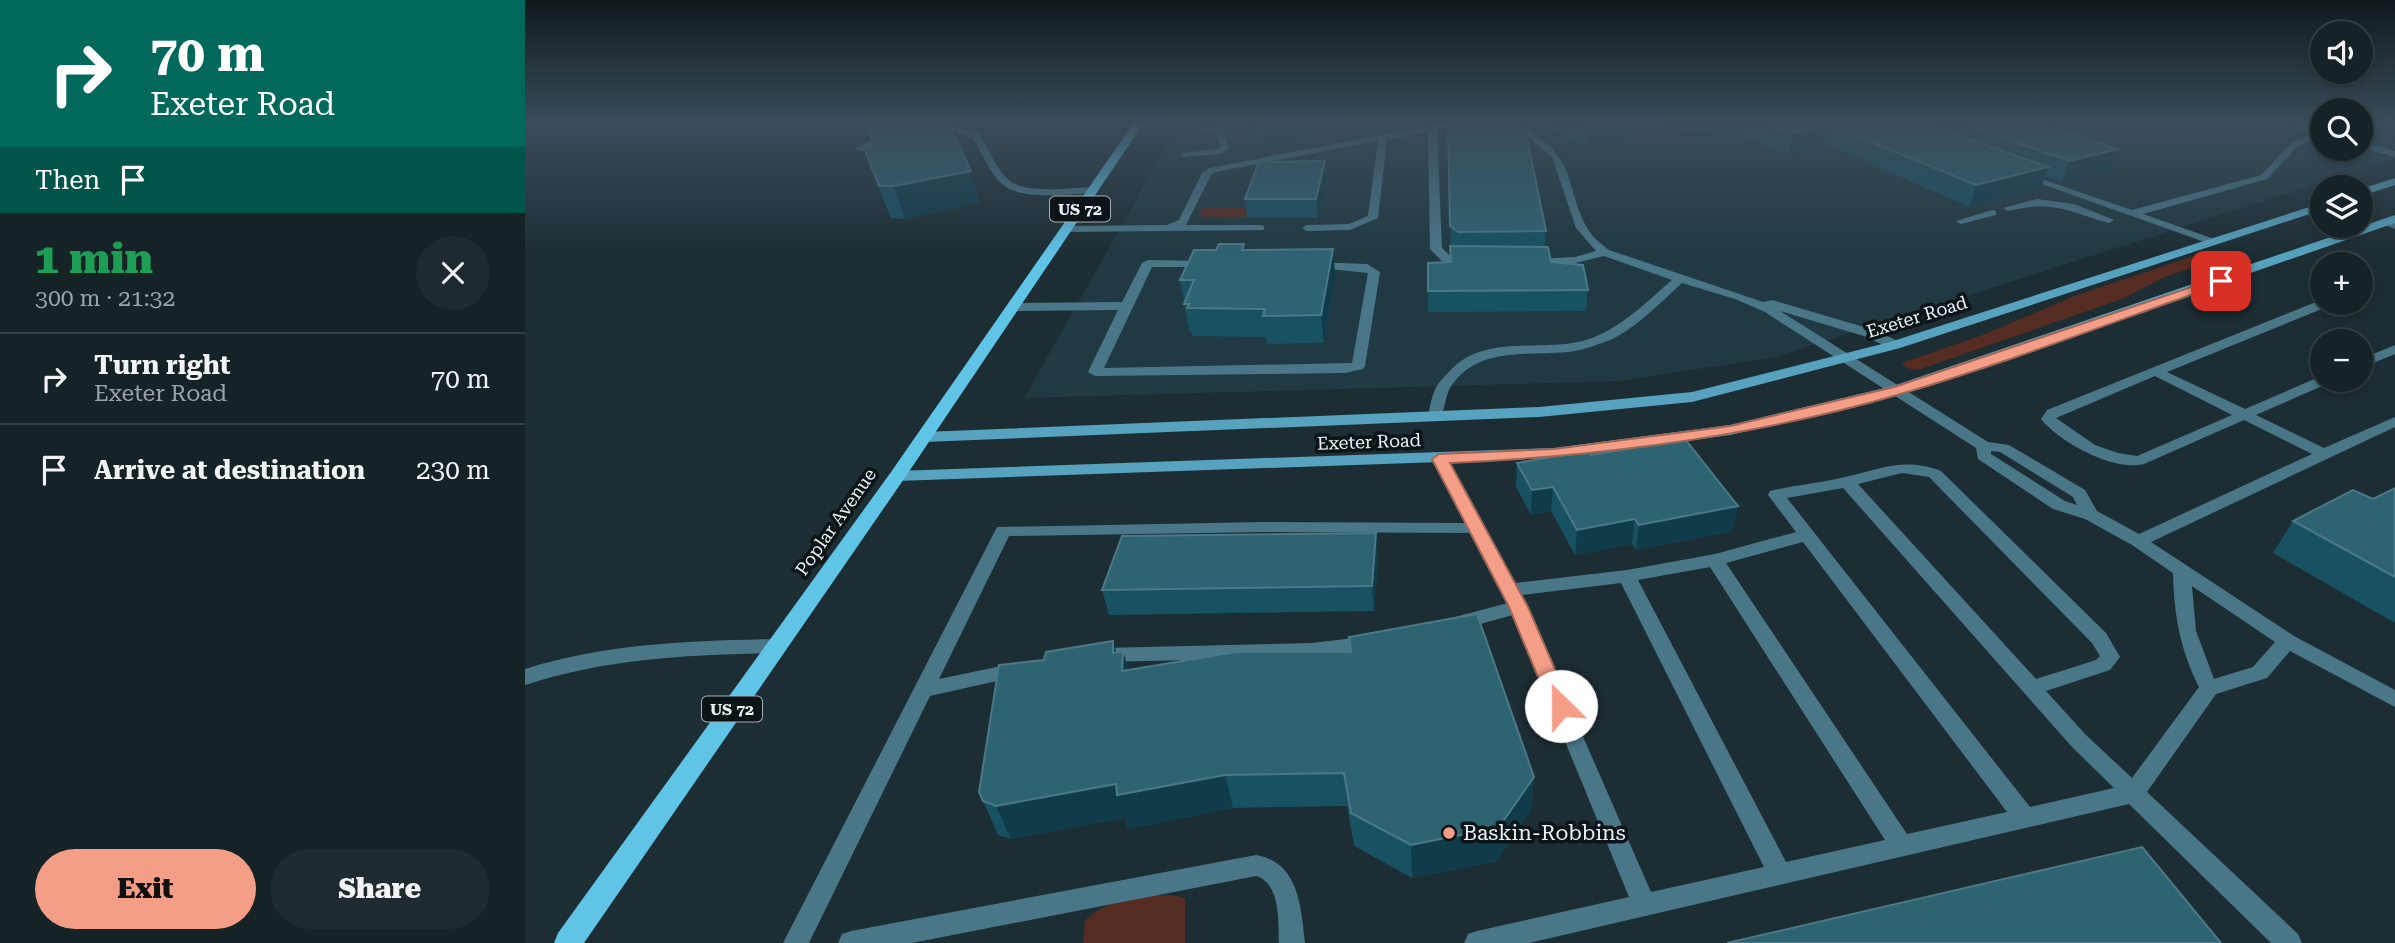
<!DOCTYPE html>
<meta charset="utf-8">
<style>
:root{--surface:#152226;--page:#1e2a2e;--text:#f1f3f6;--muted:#9da4a7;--line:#343f43;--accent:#f49e88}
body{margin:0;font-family:"Roboto Serif",serif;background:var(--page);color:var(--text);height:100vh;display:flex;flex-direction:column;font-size:26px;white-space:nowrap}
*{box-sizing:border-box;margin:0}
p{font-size:23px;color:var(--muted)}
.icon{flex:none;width:38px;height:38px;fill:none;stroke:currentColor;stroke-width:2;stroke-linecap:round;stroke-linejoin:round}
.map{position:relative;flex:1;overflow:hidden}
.details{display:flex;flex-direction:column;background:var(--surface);width:525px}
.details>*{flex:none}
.guide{background:#00695c;color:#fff;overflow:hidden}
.controls{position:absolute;left:1785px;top:21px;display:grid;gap:14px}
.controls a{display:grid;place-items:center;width:63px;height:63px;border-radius:50%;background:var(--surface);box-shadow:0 4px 10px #0003,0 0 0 2px var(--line);font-size:35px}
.pin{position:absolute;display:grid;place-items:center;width:60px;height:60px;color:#fff;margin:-30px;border-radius:14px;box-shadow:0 4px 10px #0006}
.me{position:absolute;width:77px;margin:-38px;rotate:337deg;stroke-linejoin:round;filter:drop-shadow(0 0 5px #0008)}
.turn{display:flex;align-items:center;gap:24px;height:147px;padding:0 35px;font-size:32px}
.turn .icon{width:91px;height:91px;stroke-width:2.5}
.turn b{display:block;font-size:49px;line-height:60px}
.then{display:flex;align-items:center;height:66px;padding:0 35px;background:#0003;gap:14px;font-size:26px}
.round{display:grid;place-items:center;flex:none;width:74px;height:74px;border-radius:37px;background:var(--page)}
.overview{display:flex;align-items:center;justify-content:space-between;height:119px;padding:0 35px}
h1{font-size:42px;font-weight:800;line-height:52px;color:#1e9e55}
.primary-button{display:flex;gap:14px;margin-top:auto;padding:14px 35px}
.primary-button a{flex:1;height:80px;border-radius:42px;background:var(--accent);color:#111;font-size:28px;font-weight:800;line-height:80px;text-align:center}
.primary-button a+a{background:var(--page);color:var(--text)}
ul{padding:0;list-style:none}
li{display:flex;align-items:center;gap:21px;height:91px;padding:0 35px;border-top:2px solid var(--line)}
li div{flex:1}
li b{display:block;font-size:26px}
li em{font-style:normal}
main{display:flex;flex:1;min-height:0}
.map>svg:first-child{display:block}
.built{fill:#203942}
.green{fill:#552c21}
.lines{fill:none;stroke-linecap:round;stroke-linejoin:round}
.lane{fill:#4a7788;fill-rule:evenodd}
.secondary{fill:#57a2be;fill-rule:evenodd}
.primary{fill:#60c4e7;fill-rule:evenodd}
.wall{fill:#185162}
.shaded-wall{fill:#103b49}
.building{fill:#2e6372;stroke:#4b7987;stroke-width:2}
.route{fill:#f49e88;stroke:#9f6758;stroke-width:2}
.poi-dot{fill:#f49e88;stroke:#0d1417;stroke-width:2.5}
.labels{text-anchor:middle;stroke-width:7;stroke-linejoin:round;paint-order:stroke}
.shield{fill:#0d1417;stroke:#a6b0b4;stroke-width:2}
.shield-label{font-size:16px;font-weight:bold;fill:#e8f3f7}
.street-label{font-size:18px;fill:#e8f3f7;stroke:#0d1417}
.near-poi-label{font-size:21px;fill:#e8f3f7;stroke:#0d1417;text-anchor:start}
</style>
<main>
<section class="details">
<div class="guide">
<div class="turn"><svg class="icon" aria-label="right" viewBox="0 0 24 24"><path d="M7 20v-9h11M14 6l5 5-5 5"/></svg><div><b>70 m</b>Exeter Road</div></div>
<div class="then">Then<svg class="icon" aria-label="arrive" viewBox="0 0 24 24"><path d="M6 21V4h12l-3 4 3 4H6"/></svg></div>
</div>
<div class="overview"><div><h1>1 min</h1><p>300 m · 21:32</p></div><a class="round"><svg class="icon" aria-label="close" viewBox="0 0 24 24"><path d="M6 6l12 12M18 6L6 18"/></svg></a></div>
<ul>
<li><svg class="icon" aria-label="right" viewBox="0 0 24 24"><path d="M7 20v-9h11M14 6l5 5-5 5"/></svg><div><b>Turn right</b><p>Exeter Road</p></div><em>70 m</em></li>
<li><svg class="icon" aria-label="arrive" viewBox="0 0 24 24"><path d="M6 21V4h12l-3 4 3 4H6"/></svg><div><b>Arrive at destination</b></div><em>230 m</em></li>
</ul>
<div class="primary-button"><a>Exit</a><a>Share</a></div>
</section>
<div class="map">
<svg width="1870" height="943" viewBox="0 0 1870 943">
<rect width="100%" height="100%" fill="#1c2d33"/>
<!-- built -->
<path class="built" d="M 654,124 L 1797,124 L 1797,149 L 1836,149 L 1836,124 L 1870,124 L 1870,159 L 1251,357 L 1094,381 L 499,398 Z"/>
<!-- green -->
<path class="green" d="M 677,207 L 725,207 L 721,218 L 678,217 L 675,213 Z
M 1684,251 L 1696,253 L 1701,257 L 1642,276 L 1597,299 L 1393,370 L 1381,368 L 1377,363 L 1455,336 L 1552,295 Z
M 624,895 L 647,895 L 660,898 L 660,943 L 558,943 L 560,921 C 575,903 602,900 624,895 Z"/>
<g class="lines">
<!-- lane -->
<path class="lane" d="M 913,124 L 934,124 L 912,130 L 917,248 L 925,256 L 948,261 L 948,265 L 917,261 L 905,249 L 903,132 L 862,140 L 853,218 L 825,230 L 782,231 L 777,228 L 782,225 L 824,224 L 843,216 L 853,141 L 690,172 L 686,175 L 661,225 L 735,225 L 739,226 L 739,230 L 541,232 L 536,229 L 541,226 L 642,225 L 654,220 L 677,173 L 684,168 Z
M 981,124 C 992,124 997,127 1007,133 C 1050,159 1041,186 1061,226 C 1066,236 1075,243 1084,250 L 1238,302 L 1247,300 L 1349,330 L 1375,342 L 1375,348 L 1365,348 L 1339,336 L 1255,311 L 1463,442 L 1484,445 L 1560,490 L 1572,511 L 1614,534 L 1787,454 L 1719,420 L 1619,464 C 1589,472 1534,442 1516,419 L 1522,410 L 1796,300 L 1806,303 L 1804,306 L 1642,372 L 1720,409 L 1794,377 L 1806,380 L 1804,383 L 1731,415 L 1799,448 L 1870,417 L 1870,427 L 1626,542 L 1769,636 L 1870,690 L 1870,707 L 1765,651 L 1742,678 L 1691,694 L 1622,792 L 1773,934 L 1777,943 L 1746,943 L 1604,804 L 1004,943 L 939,943 L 943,934 L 952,931 L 1104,897 L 988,615 L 933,630 L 926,628 L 924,623 L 926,618 L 983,603 L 946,533 L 738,532 L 484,536 L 414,679 L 491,663 L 498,665 L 501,670 L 498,675 L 405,696 L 284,943 L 258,943 L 472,527 L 738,522 L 940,523 L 906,459 L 914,454 L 922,459 L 990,583 L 1102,570 L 1190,554 L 1271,532 L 1243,495 L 1245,491 C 1270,485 1296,483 1320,477 C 1357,469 1378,457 1416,471 L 1581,633 L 1595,657 L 1585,670 L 1521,691 L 1561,735 L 1607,778 L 1674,687 C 1655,649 1649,615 1648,573 L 1607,545 L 1560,519 L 1528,509 L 1453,459 L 1451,448 L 1240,312 L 1210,299 L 1157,283 C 1136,302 1106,333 1080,342 C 1068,346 1055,351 1043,352 C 1001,356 951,346 925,388 C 920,397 920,410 915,419 L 905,419 L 903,416 C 905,408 906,398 910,390 C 912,384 918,378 923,373 C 962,328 1026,358 1074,335 C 1101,323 1125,299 1147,280 L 1079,256 L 1050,263 L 1008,264 L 1008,260 L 1012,259 L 1050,257 L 1071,251 L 1051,228 L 1027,157 L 1009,142 ZM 1630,376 L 1707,415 L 1612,456 L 1593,453 L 1570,445 L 1531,418 ZM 1466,451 L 1475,452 L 1548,497 L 1552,505 L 1540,501 L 1466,454 ZM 1377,473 L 1404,477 L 1567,643 L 1575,656 L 1571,660 L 1511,679 L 1333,484 ZM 1318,488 L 1547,747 L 1589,788 L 1505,807 L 1262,498 ZM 1278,542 L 1482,812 L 1382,834 L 1201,563 ZM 1185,567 L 1360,840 L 1261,862 L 1113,580 ZM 1096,583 L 1239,867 L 1126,892 L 996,595 ZM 1667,586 L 1750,642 L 1728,667 L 1689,679 L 1671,631 Z
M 1759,124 L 1797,129 L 1797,137 L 1773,146 L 1742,179 L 1618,214 L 1692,240 L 1694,242 L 1688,245 L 1494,176 L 1502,174 L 1607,210 L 1736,175 L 1767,142 L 1786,134 Z
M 1836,124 L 1845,124 L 1836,128 Z
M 404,126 L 431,126 L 455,134 C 464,149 471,170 485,181 C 502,194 547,188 568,187 L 573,190 L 568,193 C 545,194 495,201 477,184 C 464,173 457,153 448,138 L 430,132 L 401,131 L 401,127 Z
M 678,126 L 698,128 L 704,148 L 696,154 L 657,157 L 657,153 L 693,149 L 696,146 L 691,132 L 675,131 L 675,127 Z
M 361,134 L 369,136 L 337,151 L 329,149 Z
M 1836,141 L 1870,151 L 1870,157 L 1836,147 Z
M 1512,199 L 1549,204 L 1589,220 L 1584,223 C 1541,211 1530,200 1483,211 L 1478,208 Z
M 1467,210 L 1471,211 L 1471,215 L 1436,224 L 1431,221 Z
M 1860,220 L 1870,223 L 1870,229 L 1855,223 Z
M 623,260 L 683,261 L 689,264 L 683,267 L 627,267 L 579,368 L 827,363 L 843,273 L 785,267 L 785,263 L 789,262 L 842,264 L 855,272 L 840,366 L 838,369 L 820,373 L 570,376 L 563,372 L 593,310 L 488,311 L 482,307 L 488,303 L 597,302 L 617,263 Z
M 1870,345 L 1870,354 L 1836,368 L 1836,359 Z
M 846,636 L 853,638 L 856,643 L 853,648 L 787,657 L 578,662 L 571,660 L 568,655 L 571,650 L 578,648 L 787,643 Z
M 251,639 L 258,641 L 261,646 L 258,651 L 251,653 C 163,655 84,658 0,685 L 0,669 C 82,643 165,641 251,639 Z
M 731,855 C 774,862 776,907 780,943 L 754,943 C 753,921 756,884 731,876 L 387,943 L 313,943 L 317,934 L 326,931 Z"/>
<!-- secondary -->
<path class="secondary" d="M 1870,178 L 1870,185 L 1836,196 L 1836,189 Z
M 1797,203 L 1797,210 L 1375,348 L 1167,402 L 1014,417 L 399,442 L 391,437 L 399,432 L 1014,407 L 1167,392 L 1365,342 Z
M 1870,215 L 1870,223 L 1379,393 L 1205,435 L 1029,458 L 372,481 L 363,476 L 372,471 L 1029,448 L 1205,425 L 1368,386 Z"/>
<!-- primary -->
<path class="primary" d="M 608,124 L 618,124 L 381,476 L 59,943 L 29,943 L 33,933 L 366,472 Z"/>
</g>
<!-- wall -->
<path class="wall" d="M 340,124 L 455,203 L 380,219 L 366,218 L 350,179 L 339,148 L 348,147 Z
M 721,124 L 836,124 L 739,142 Z
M 923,124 L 1021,231 L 1020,247 L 1026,262 L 1063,290 L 1061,311 L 903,312 L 903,291 L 926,262 Z
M 1018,124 L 1518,124 L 1585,169 L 1537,182 L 1520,176 L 1516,188 L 1445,207 L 1299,144 L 1264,153 L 1252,151 L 1218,136 L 1136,129 L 1062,144 L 1050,143 Z
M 800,161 L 802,180 L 793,218 L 722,218 L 720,199 Z
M 808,249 L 810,275 L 799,343 L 742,344 L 741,337 L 667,336 L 666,331 L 664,331 L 655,280 L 691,250 Z
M 1066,455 L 1208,531 L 1111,550 L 1107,544 L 1050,555 L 1026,511 L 1006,515 L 991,487 L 992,463 Z
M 1870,488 L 1870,623 L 1748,553 L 1768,521 L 1848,499 Z
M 851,533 L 853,558 L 849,611 L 584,615 L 577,590 Z
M 824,637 L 1009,777 L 1006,810 L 972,861 L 887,878 L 829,846 L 822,806 L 708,808 L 603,829 L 599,818 L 486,839 L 473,835 L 454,792 L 592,652 L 604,670 L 825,652 Z"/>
<!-- shaded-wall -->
<path class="shaded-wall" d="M 737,124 L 836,124 L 739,142 Z
M 1064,124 L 1137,124 L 1136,129 L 1062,144 Z
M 1304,125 L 1299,144 L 1264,153 L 1268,133 Z
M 1593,149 L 1585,169 L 1537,182 L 1544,161 Z
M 800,161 L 802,180 L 793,218 L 791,199 Z
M 1523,167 L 1516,188 L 1445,207 L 1451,185 Z
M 446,171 L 455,203 L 380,219 L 369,186 Z
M 808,249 L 810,275 L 799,343 L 796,315 Z
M 1028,487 L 1026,511 L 1006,515 L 1007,490 Z
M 1213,506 L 1208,531 L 1111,550 L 1114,525 Z
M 1110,519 L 1107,544 L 1050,555 L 1052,530 Z
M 851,533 L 853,558 L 849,611 L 847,586 Z
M 588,641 L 597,671 L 598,651 L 608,684 L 606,705 L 588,653 Z
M 700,775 L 708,808 L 603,829 L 599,818 L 486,839 L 471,806 L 591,784 Z
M 1009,777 L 1006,810 L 972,861 L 887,878 L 886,845 Z"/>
<!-- building -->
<path class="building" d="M 340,124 L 421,124 L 433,143 L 446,171 L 369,186 L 354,186 L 339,148 L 350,147 Z
M 923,124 L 999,124 L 1021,231 L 933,232 L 925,226 Z
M 1240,124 L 1403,124 L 1523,167 L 1451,185 L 1304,125 L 1268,133 L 1256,131 Z
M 1437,124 L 1518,124 L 1593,149 L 1544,161 Z
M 800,161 L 791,199 L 720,199 L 734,162 Z
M 694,244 L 719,244 L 717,250 L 808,249 L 796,315 L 738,316 L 740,309 L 662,308 L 664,304 L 659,304 L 669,280 L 655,280 L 669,250 L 691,250 Z
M 925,246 L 1023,247 L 1026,262 L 1058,265 L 1063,290 L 903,291 L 903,263 L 926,262 Z
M 1160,439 L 1213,506 L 1114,525 L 1110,519 L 1052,530 L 1028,487 L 1007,490 L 992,463 L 1063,451 L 1066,455 Z
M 1870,488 L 1870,577 L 1768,521 L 1828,490 L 1848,499 Z
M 851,533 L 847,586 L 577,590 L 597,536 Z
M 952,614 L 1009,777 L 974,827 L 886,845 L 826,813 L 819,773 L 700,775 L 592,795 L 591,784 L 471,806 L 458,801 L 454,792 L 474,665 L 519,660 L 521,652 L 588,641 L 588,653 L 598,651 L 597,671 L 711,652 L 826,652 L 824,637 Z
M 1617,847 L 1696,943 L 1202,943 Z"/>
<!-- sky -->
<linearGradient id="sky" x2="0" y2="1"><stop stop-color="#0f191c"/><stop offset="0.48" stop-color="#3a4c5b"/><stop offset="1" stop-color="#3a4c5b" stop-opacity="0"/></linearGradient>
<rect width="1870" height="256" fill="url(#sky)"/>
<!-- route -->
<path class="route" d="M 1696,277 L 1702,281 L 1700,283 C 1593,320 1487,361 1379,393 C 1231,437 1078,456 925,463 L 1003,607 L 1046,706 L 1043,712 L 1036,714 L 1028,712 L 1025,706 L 984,607 L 907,459 L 914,454 L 1029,449 L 1205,426 L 1369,387 Z"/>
<!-- markers -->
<circle class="poi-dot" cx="924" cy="833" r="7"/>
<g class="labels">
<!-- shield labels -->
<g class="shield">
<rect x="525" y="196.5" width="60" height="25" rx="5"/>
<rect x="177" y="696.5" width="60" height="25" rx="5"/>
</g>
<g class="shield-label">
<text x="555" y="215">US 72</text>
<text x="207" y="715">US 72</text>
</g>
<!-- street labels -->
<g class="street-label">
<text transform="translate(1392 317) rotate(-17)" y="6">Exeter Road</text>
<text transform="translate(844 442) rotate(-2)" y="6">Exeter Road</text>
<text transform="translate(311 522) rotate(-55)" y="6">Poplar Avenue</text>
</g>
<!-- near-poi labels -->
<g class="near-poi-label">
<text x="938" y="840">Baskin-Robbins</text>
</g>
</g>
</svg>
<div class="controls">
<a><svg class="icon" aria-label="sound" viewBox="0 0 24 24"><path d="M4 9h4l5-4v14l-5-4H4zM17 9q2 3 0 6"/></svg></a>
<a><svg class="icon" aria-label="search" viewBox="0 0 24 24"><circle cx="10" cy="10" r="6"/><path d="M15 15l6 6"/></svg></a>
<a><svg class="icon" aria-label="layers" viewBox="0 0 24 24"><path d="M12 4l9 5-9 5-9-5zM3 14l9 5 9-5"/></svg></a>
<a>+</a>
<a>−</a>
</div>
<div class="pin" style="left:1696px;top:281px;background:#d93025"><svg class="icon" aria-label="arrive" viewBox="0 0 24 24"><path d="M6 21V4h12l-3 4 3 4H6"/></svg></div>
<svg class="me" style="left:1036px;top:706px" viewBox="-20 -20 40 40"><circle r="19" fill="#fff"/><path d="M0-13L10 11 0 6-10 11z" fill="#f49e88"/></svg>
</div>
</main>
